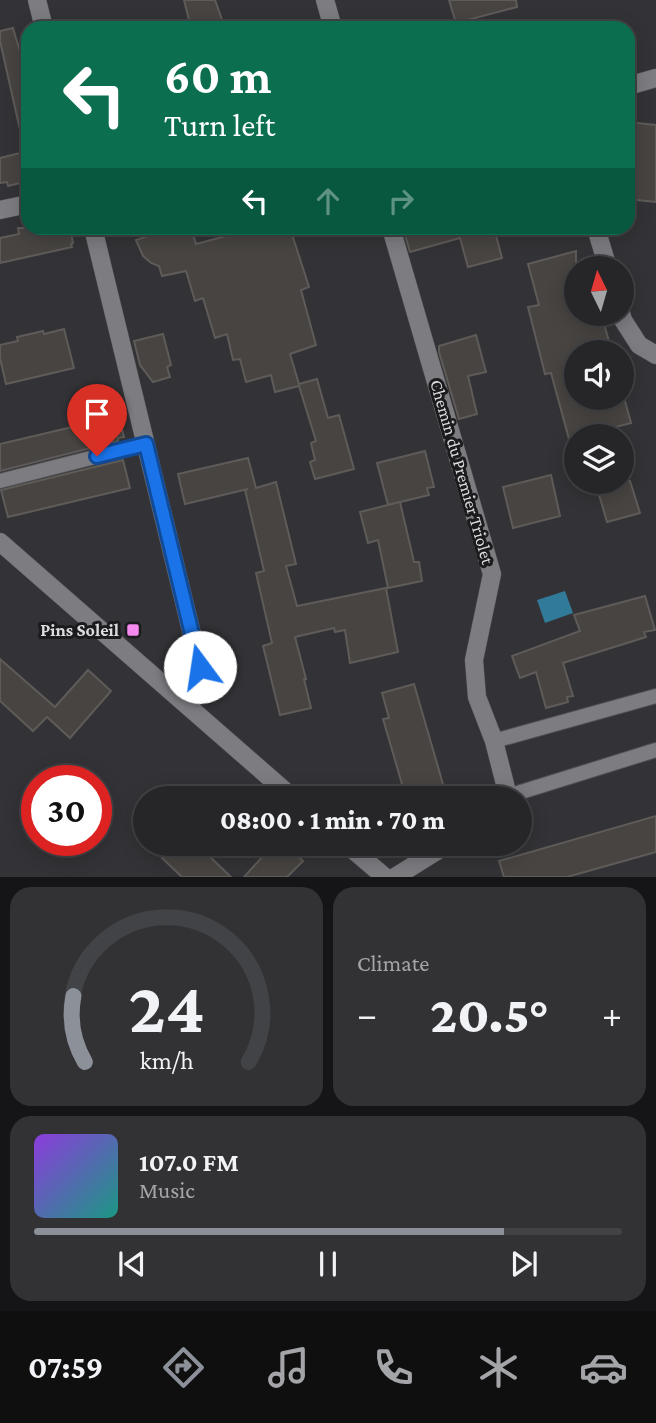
<!DOCTYPE html>
<meta charset="utf-8">
<style>
body{margin:0;font-family:"Crimson Pro",serif;background:#323235;color:#f1f3f6;height:100vh;display:flex;flex-direction:column;font-size:26px;white-space:nowrap}
*{box-sizing:border-box;margin:0}
p{font-size:23px;color:#a4a5a8}
.icon{flex:none;width:38px;height:38px;fill:none;stroke:currentColor;stroke-width:2;stroke-linecap:round;stroke-linejoin:round}
.map{position:relative;height:877px;overflow:hidden}
.details{display:flex;flex-direction:column;gap:10px;padding:10px;background:#151517;flex:1}
.details>*{flex:none}
.banner{position:absolute;left:21px;top:21px;width:614px;height:214px;border-radius:21px;box-shadow:0 4px 18px #0003,0 0 0 2px #424346;background:#0b6e4f;color:#fff;overflow:hidden}
.needle{width:46px;rotate:355deg}
.fabs{position:absolute;left:564px;top:256px;display:grid;gap:14px}
.fabs a{display:grid;place-items:center;width:70px;height:70px;border-radius:50%;background:#262629;box-shadow:0 4px 18px #0003,0 0 0 2px #424346;font-size:35px}
.speed{position:absolute;left:21px;top:765px;display:flex;gap:14px;font-size:35px;font-weight:700;text-align:center}
.speed>*{display:grid;place-content:center;width:91px;height:91px;border-radius:50%;background:#262629;box-shadow:0 4px 18px #0003,0 0 0 2px #424346;line-height:1}
.speed .limit{border:10px solid #d22;background:#fff;color:#111}
.pin{position:absolute;display:grid;place-items:center;width:60px;height:60px;color:#fff;margin:-72px -30px;border-radius:50% 50% 50% 0;rotate:-45deg;box-shadow:0 0 7px #0007}
.pin .icon{rotate:45deg}
.me{position:absolute;width:77px;margin:-38px;rotate:346deg;stroke-linejoin:round;filter:drop-shadow(0 0 5px #0008)}
.turn{display:flex;align-items:center;gap:24px;height:147px;padding:0 28px;font-size:32px}
.turn .icon{width:91px;height:91px;stroke-width:2.5}
.turn b{display:block;font-size:49px;line-height:60px}
.lanes{display:flex;align-items:center;height:66px;padding:0 28px;background:#0003;justify-content:center;gap:35px;direction:ltr}
.lanes .off{opacity:.35}
.big{font-size:52px;font-weight:800;line-height:1.1}
.details .widget{flex:1;display:flex;flex-direction:column;justify-content:center;gap:10px;min-width:0;padding:0 24px;border-radius:21px;background:#323235}
.details .dial{align-items:center;gap:0}
.dial svg{height:182px;overflow:visible;fill:none;stroke:#424346;stroke-width:7;stroke-linecap:round;text-anchor:middle}
.dial text{fill:#f1f3f6;stroke:none}
.song{display:flex;align-items:center;gap:21px}
.cover{width:84px;height:84px;border-radius:10px;background:linear-gradient(135deg,hsl(270 70% 55%),hsl(170 70% 35%))}
.played{height:7px;border-radius:4px;background:linear-gradient(90deg,#8c9099 80%,#424346 80%)}
.keys{display:flex;justify-content:space-around;direction:ltr}
.heat{display:flex;justify-content:space-between;align-items:center;font-size:38px;direction:ltr}
.details .tiles{flex:1;display:grid;gap:10px;grid-template-columns:1fr 1fr}
.widget:last-child{grid-column:span 2}
.trip{position:absolute;left:133px;top:786px;width:399px;height:70px;border-radius:35px;background:#262629;box-shadow:0 4px 18px #0003,0 0 0 2px #424346;font-weight:800;line-height:70px;text-align:center}
.dock{display:flex;height:112px;justify-content:space-around;align-items:center;background:#0f0f10;color:#a4a5a8}
.dock .icon{width:49px;height:49px}
.dock .active{color:#8c9099}
.dock b{font-size:32px;color:#f1f3f6}
.map>svg:first-child{display:block}
.water{fill:#317a99}
.building{fill:#474441;stroke:#5e5b58;stroke-width:2}
.lines{fill:none;stroke-linecap:round;stroke-linejoin:round}
.service-casing{stroke:#515054;stroke-width:16}
.minor-casing{stroke:#515054;stroke-width:19}
.tertiary-casing{stroke:#515054;stroke-width:19}
.service{stroke:#7c7c81;stroke-width:14}
.minor{stroke:#7c7c81;stroke-width:18}
.tertiary{stroke:#7c7c81;stroke-width:18}
.route-casing{stroke:#114b97;stroke-width:18}
.route{stroke:#1a73e8;stroke-width:12}
.poi-dot{fill:#f689ee;stroke:#1b1b1d;stroke-width:2.5}
.labels{text-anchor:middle;dominant-baseline:central;stroke-width:6;stroke-linejoin:round;paint-order:stroke}
.street-label{font-size:18px;fill:#dcdcdf;stroke:#1b1b1d}
.poi-label{font-size:18px;font-weight:bold;fill:#dcdcdf;stroke:#1b1b1d;text-anchor:end}
</style>
<div class="map">
<svg width="656" height="877" viewBox="0 0 656 877">
<rect width="100%" height="100%" fill="#333337"/>
<!-- water -->
<polygon class="water" points="565,591 573,613 545,623 537,600"/>
<!-- building -->
<g class="building">
<polygon points="184,0 215,0 225,28 191,28"/>
<polygon points="449,0 516,0 517,7 456,23"/>
<polygon points="13,28 24,65 28,64 28,129 20,130 0,41 0,31"/>
<polygon points="628,122 656,125 656,202 628,199"/>
<polygon points="28,151 28,181 8,186 7,182 0,183 0,158"/>
<polygon points="18,228 70,228 73,243 71,244 72,247 0,263 0,238 19,234"/>
<polygon points="172,228 191,228 196,244 245,231 244,228 290,228 309,287 301,290 316,345 290,354 299,384 317,379 328,418 339,415 354,469 315,479 310,462 315,460 311,443 316,441 299,386 275,392 271,375 246,382 240,359 233,360 227,334 215,338 203,298 195,301 186,271 162,276 159,266 151,263 143,256 136,240"/>
<polygon points="403,228 494,228 502,258 468,267 460,238 410,252"/>
<polygon points="576,251 576,315 581,313 601,313 612,352 576,352 576,397 621,397 622,390 631,423 581,436 576,436 576,437 569,439 551,373 545,374 528,307 539,305 528,264"/>
<polygon points="64,329 74,368 6,384 0,358 0,345 18,341 17,337 43,331 44,334"/>
<polygon points="163,334 171,365 167,367 170,377 153,382 140,365 134,341"/>
<polygon points="476,335 486,372 468,376 477,414 459,419 439,352 439,346"/>
<polygon points="119,416 124,437 118,438 118,441 0,471 0,444"/>
<polygon points="425,451 434,487 427,488 429,495 388,505 377,463"/>
<polygon points="248,458 256,488 276,482 296,564 286,566 297,606 386,588 398,652 350,663 345,630 335,632 334,628 295,637 306,679 304,679 311,708 280,715 263,646 272,643 256,573 264,571 245,490 248,489 185,504 178,474"/>
<polygon points="123,460 130,488 8,517 1,490"/>
<polygon points="551,475 560,516 513,528 503,487"/>
<polygon points="595,481 630,481 640,513 607,522"/>
<polygon points="400,502 414,562 419,562 422,581 388,588 378,540 368,543 360,512"/>
<polygon points="645,596 655,630 644,632 646,637 563,663 573,696 567,697 568,702 546,708 536,672 520,678 512,656 580,631 574,615"/>
<polygon points="0,659 55,707 88,670 111,691 70,738 47,717 33,731 0,701"/>
<polygon points="414,684 447,798 406,798 388,736 383,719 389,718 382,693"/>
<polygon points="656,816 656,852 567,877 504,877 499,861"/>
<polygon points="176,844 193,844 205,854 206,853 231,877 182,877 162,858"/>
<polygon points="274,844 284,844 303,861 287,877 244,877"/>
</g>
<g class="lines">
<!-- service casing -->
<g class="service-casing">
<g id="service">
<polyline points="0,481 146,444"/>
<polyline points="494,741 656,696"/>
<polyline points="508,796 656,750"/>
</g>
</g>
<!-- minor casing -->
<g class="minor-casing">
<g id="minor">
<polyline points="37,0 44,28"/>
<polyline points="325,0 333,28"/>
<polyline points="628,86 656,78"/>
<polyline points="0,210 28,204"/>
<polyline points="93,228 200,667 198,684 190,707"/>
<polyline points="391,228 492,574 474,660 477,697 494,741 508,796 506,798"/>
<polyline points="596,228 608,268"/>
<polyline points="621,313 623,320 639,345 656,355"/>
<polyline points="395,877 448,844"/>
</g>
</g>
<!-- tertiary casing -->
<g class="tertiary-casing">
<g id="tertiary">
<polyline points="0,542 293,798"/>
<polyline points="346,844 385,877"/>
</g>
</g>
<!-- service -->
<use href="#service" class="service"/>
<!-- minor -->
<use href="#minor" class="minor"/>
<!-- tertiary -->
<use href="#tertiary" class="tertiary"/>
</g>
<g class="lines">
<!-- route casing -->
<g class="route-casing">
<polyline id="route" points="97,456 146,444 200,667"/>
</g>
<!-- route -->
<use href="#route" class="route"/>
</g>
<!-- markers -->
<rect class="poi-dot" x="126" y="623" width="14" height="14" rx="3.5"/>
<g class="labels">
<!-- street labels -->
<g class="street-label">
<text transform="translate(462 472) rotate(74)">Chemin du Premier Triolet</text>
</g>
<!-- poi labels -->
<g class="poi-label">
<text x="119" y="630">Pins Soleil</text>
</g>
</g>
</svg>
<div class="fabs">
<a><svg class="needle" viewBox="-14 -14 28 28"><path d="M0-13l5 13h-10z" fill="#e53935"/><path d="M0 13l5-13h-10z" fill="#a4a5a8"/></svg></a>
<a><svg class="icon" aria-label="sound" viewBox="0 0 24 24"><path d="M4 9h4l5-4v14l-5-4H4zM17 9q2 3 0 6"/></svg></a>
<a><svg class="icon" aria-label="layers" viewBox="0 0 24 24"><path d="M12 4l9 5-9 5-9-5zM3 14l9 5 9-5"/></svg></a>
</div>
<div class="speed"><div class="limit">30</div></div>
<div class="pin" style="left:97px;top:456px;background:#d93025"><svg class="icon" aria-label="arrive" viewBox="0 0 24 24"><path d="M6 21V4h12l-3 4 3 4H6"/></svg></div>
<svg class="me" style="left:200px;top:667px" viewBox="-20 -20 40 40"><circle r="19" fill="#fff"/><path d="M0-13L10 11 0 6-10 11z" fill="#1a73e8"/></svg>
<div class="trip">08:00 · 1 min · 70 m</div>
<div class="banner">
<div class="turn"><svg class="icon" aria-label="left" viewBox="0 0 24 24"><path d="M17 20v-9H6M10 6l-5 5 5 5"/></svg><div><b>60 m</b>Turn left</div></div>
<div class="lanes"><svg class="icon" aria-label="left" viewBox="0 0 24 24"><path d="M17 20v-9H6M10 6l-5 5 5 5"/></svg><svg class="icon off" aria-label="ahead" viewBox="0 0 24 24"><path d="M12 20V5M6 11l6-6 6 6"/></svg><svg class="icon off" aria-label="right" viewBox="0 0 24 24"><path d="M7 20v-9h11M14 6l5 5-5 5"/></svg></div>
</div>
</div>
<section class="details">
<div class="tiles">
<div class="widget dial"><svg viewBox="0 0 100 80">
<path d="M14 69A42 42 0 1 1 86 69"/>
<path d="M14 69A42 42 0 0 1 9 40" stroke="#8c9099"/>
<text x="50" y="56" font-size="32" font-weight="700">24</text>
<text x="50" y="72" font-size="11">km/h</text>
</svg></div>
<div class="widget"><p>Climate</p>
<div class="heat"><a>−</a><b class="big">20.5°</b><a>+</a></div>
</div>
<div class="widget">
<div class="song"><i class="cover"></i><div><b>107.0 FM</b><p>Music</p></div></div>
<div class="played"></div>
<div class="keys"><svg class="icon" aria-label="previous" viewBox="0 0 24 24"><path d="M18 5L8 12l10 7zM5 5v14"/></svg><svg class="icon" aria-label="pause" viewBox="0 0 24 24"><path d="M8 5v14M16 5v14"/></svg><svg class="icon" aria-label="next" viewBox="0 0 24 24"><path d="M6 5l10 7-10 7zM19 5v14"/></svg></div>
</div>
</div>
</section>
<nav class="dock">
<b>07:59</b>
<svg class="icon active" aria-label="directions" viewBox="0 0 24 24"><path d="M12 3l9 9-9 9-9-9zM9 14v-3h6M13 9l2 2-2 2"/></svg>
<svg class="icon" aria-label="music" viewBox="0 0 24 24"><path d="M9 18V5l10-2v13"/><circle cx="6" cy="18" r="3"/><circle cx="16" cy="16" r="3"/></svg>
<svg class="icon" aria-label="phone" viewBox="0 0 24 24"><path d="M5 4h4l2 5-3 2q2 4 5 5l2-3 5 2v4C11 20 4 13 5 4z"/></svg>
<svg class="icon" aria-label="climate" viewBox="0 0 24 24"><path d="M12 3v18M4 7l16 10M4 17L20 7"/></svg>
<svg class="icon" aria-label="car" viewBox="0 0 24 24"><path d="M5 17H2v-5l4-1 3-4h7l3 4 3 1v5h-3M9 17h6M6 11h13"/><circle cx="7" cy="17" r="2"/><circle cx="17" cy="17" r="2"/></svg>
</nav>
